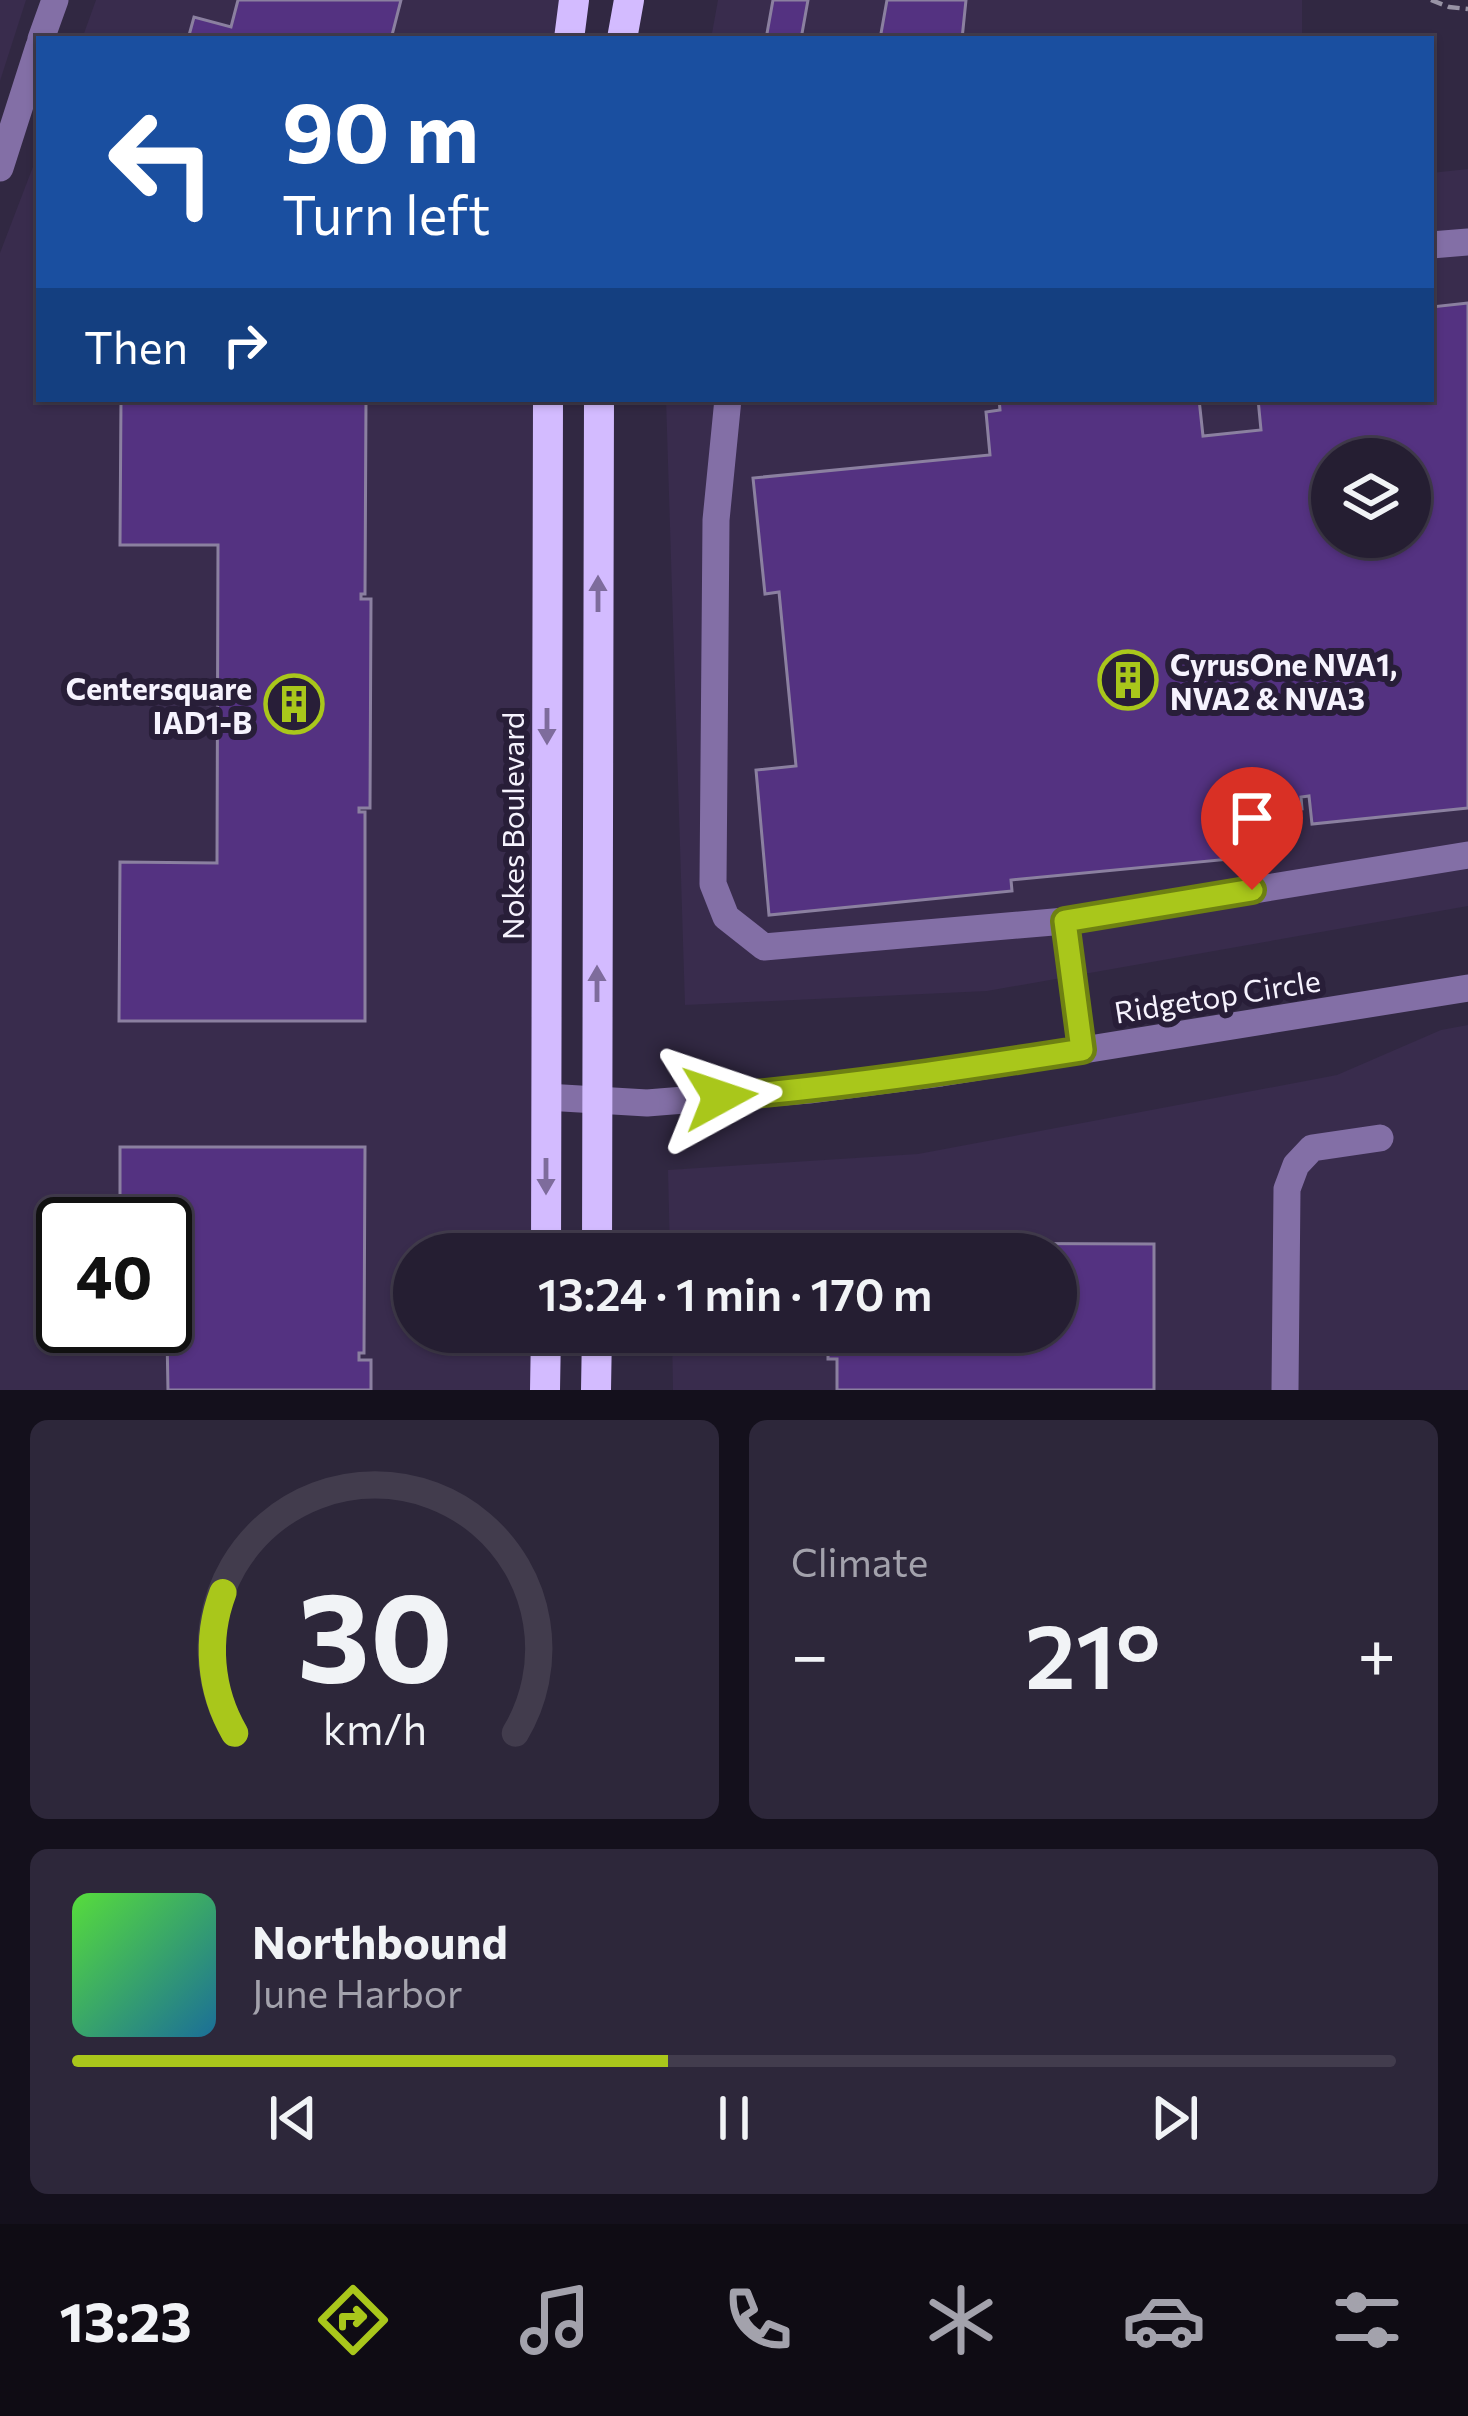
<!DOCTYPE html>
<meta charset="utf-8">
<style>
body{margin:0;font-family:Commissioner,sans-serif;background:#2d273a;color:#f1f3f6;height:100vh;display:flex;flex-direction:column;font-size:45px;white-space:nowrap}
*{box-sizing:border-box;margin:0}
p{font-size:39px;color:#a3a2ac}
.icon{flex:none;width:66px;height:66px;fill:none;stroke:currentColor;stroke-width:2;stroke-linecap:round;stroke-linejoin:round}
.map{position:relative;height:1390px;overflow:hidden}
.sheet{display:flex;flex-direction:column;gap:30px;padding:30px;background:#14101c;flex:1}
.sheet>*{flex:none}
.guide{position:absolute;left:36px;top:36px;width:1398px;height:366px;border-radius:0px;box-shadow:0 3px 9px #0004,0 0 0 3px #423c4d;background:#1a4fa0;color:#fff;overflow:hidden}
.controls{position:absolute;left:1311px;top:438px;display:grid;gap:24px}
.controls a{display:grid;place-items:center;width:120px;height:120px;border-radius:50%;background:#251e32;box-shadow:0 3px 9px #0004,0 0 0 3px #423c4d;font-size:60px}
.speed{position:absolute;left:36px;top:1197px;display:flex;gap:24px;font-size:60px;font-weight:700;text-align:center}
.speed>*{display:grid;place-content:center;width:156px;height:156px;border-radius:50%;background:#251e32;box-shadow:0 3px 9px #0004,0 0 0 3px #423c4d;line-height:1}
.speed .limit{border:6px solid #111;border-radius:18px;background:#fff;color:#111}
.pin{position:absolute;display:grid;place-items:center;width:102px;height:102px;color:#fff;margin:-123px -51px;border-radius:50% 50% 50% 0;rotate:-45deg;box-shadow:0 0 12px #0007}
.pin .icon{rotate:45deg}
.me{position:absolute;width:132px;margin:-66px;rotate:85deg;stroke-linejoin:round;filter:drop-shadow(0 0 9px #0008)}
.turn{display:flex;align-items:center;gap:42px;height:252px;padding:0 48px;font-size:54px}
.turn .icon{width:156px;height:156px;stroke-width:2.5}
.turn b{display:block;font-size:84px;line-height:102px}
.then{display:flex;align-items:center;height:114px;padding:0 48px;background:#0003;gap:24px;font-size:45px}
.big{font-size:90px;font-weight:600;line-height:1.1}
.sheet .card{flex:1;display:flex;flex-direction:column;justify-content:center;gap:18px;min-width:0;padding:0 42px;border-radius:18px;background:#2d273a}
.sheet .dial{align-items:center;gap:0}
.dial svg{height:312px;overflow:visible;fill:none;stroke:#423c4d;stroke-width:7;stroke-linecap:round;text-anchor:middle}
.dial text{fill:#f1f3f6;stroke:none}
.song{display:flex;align-items:center;gap:36px}
.cover{width:144px;height:144px;border-radius:18px;background:linear-gradient(135deg,hsl(110 70% 55%),hsl(200 70% 35%))}
.played{height:12px;border-radius:6px;background:linear-gradient(90deg,#a9c71b 45%,#423c4d 45%)}
.keys{display:flex;justify-content:space-around;direction:ltr}
.heat{display:flex;justify-content:space-between;align-items:center;font-size:66px;direction:ltr}
.sheet .tiles{flex:1;display:grid;gap:30px;grid-template-columns:1fr 1fr}
.card:last-child{grid-column:span 2}
.trip{position:absolute;left:393px;top:1233px;width:684px;height:120px;border-radius:60px;background:#251e32;box-shadow:0 3px 9px #0004,0 0 0 3px #423c4d;font-weight:600;line-height:120px;text-align:center}
.dock{display:flex;height:192px;justify-content:space-around;align-items:center;background:#0f0c14;color:#a3a2ac}
.dock .icon{width:84px;height:84px}
.dock .selected{color:#a9c71b}
.dock b{font-size:54px;color:#f1f3f6}
.map>svg:first-child{display:block}
.built{fill:#392c4d;fill-rule:evenodd}
.building{fill:#543281;stroke:#8b80a0;stroke-width:3;fill-rule:evenodd}
.lines{fill:none;stroke-linecap:round;stroke-linejoin:round}
.path{stroke:#9893a5;stroke-width:4.5;stroke-dasharray:12 6;stroke-linecap:butt}
.minor{stroke:#836fa6;stroke-width:27}
.major{stroke:#d3bbff;stroke-width:30}
.oneway{fill:#7e6c9c}
.route-casing{stroke:#6e8112;stroke-width:30}
.route{stroke:#a9c71b;stroke-width:21}
.labels{text-anchor:middle;dominant-baseline:central;stroke-width:12;stroke-linejoin:round;paint-order:stroke}
.poi-label{font-size:30px;font-weight:bold;fill:#f6f3fe;stroke:#281e38;text-anchor:start}
.street-label{font-size:30px;fill:#f6f3fe;stroke:#281e38}
</style>
<div class="map">
<svg width="1468" height="1390" viewBox="0 0 1468 1390">
<rect width="100%" height="100%" fill="#312842"/>
<!-- built -->
<g class="built">
<polygon points="0,0 26,0 0,81"/>
<polygon points="96,0 574,0 569,39 82,39"/>
<polygon points="718,0 1302,0 1302,39 711,39"/>
<path d="M39 151V399H548L546 1254H414V1332H546L545 1390H0V253ZM63 1224H165V1326H63Z"/>
<path d="M1468 169V906L987 991 685 1005 666 399H1431V173ZM1332 459H1410V537H1332Z"/>
<polygon points="1468,1025 1468,1390 673,1390 672,1332 1056,1332 1056,1254 670,1254 668,1170 918,1154 1337,1075 1441,1030"/>
</g>
<!-- building -->
<g class="building">
<polygon points="238,0 401,0 391,39 188,39 194,17 231,27"/>
<polygon points="773,0 808,0 801,39 766,39"/>
<polygon points="887,0 966,0 962,39 880,39"/>
<path d="M1468 303V808L1312 824 1309 796 1301 797 1302 809 1269 812 1270 827 1247 829 1245 814 1237 815 1241 858 1011 880 1012 891 769 915 756 770 796 766 779 592 765 594 753 478 990 455 986 412 1000 410 999 399H1199L1203 436 1261 430 1258 399H1431V307ZM1332 459H1410V537H1332Z"/>
<polygon points="121,399 366,399 365,594 361,594 361,599 371,599 370,808 359,808 359,812 365,812 365,1021 119,1021 120,862 217,863 218,545 120,545"/>
<polygon points="120,1147 365,1147 364,1353 359,1353 359,1360 371,1360 371,1390 168,1390 165,1224 120,1224"/>
<polygon points="829,1243 1154,1244 1154,1390 837,1390 837,1359 828,1359 828,1332 1056,1332 1056,1254 828,1254"/>
</g>
<g class="lines">
<!-- path -->
<polyline class="path" points="1431,0 1449,7 1468,9"/>
<!-- minor -->
<g class="minor">
<polyline points="41,39 55,0"/>
<polyline points="0,168 39,46"/>
<polyline points="1431,245 1468,242"/>
<polyline points="728,399 716,520 713,884 726,917 764,947 1065,921 1468,855"/>
<polyline points="1065,921 1081,1050"/>
<polyline points="546,1097 647,1103 809,1090 941,1073 1468,988"/>
<polyline points="1285,1390 1287,1189 1296,1165 1312,1148 1380,1138"/>
</g>
<!-- major -->
<g class="major">
<polyline points="569,39 574,0"/>
<polyline points="622,39 629,0"/>
<polyline points="546,1254 548,399"/>
<polyline points="597,1254 599,399"/>
<polyline points="545,1390 546,1332"/>
<polyline points="596,1390 597,1332"/>
</g>
</g>
<!-- one-way arrows -->
<defs><path id="oneway-solid" d="M-6-.8H1V-3.2L6.5 0L1 3.2V.8H-6Z" transform="scale(3)"/></defs>
<g class="oneway">
<use href="#oneway-solid" transform="translate(598 594) rotate(-90)"/>
<use href="#oneway-solid" transform="translate(547 726) rotate(90)"/>
<use href="#oneway-solid" transform="translate(597 984) rotate(-90)"/>
<use href="#oneway-solid" transform="translate(546 1176) rotate(90)"/>
</g>
<g class="lines">
<!-- route casing -->
<g class="route-casing">
<path id="route" d="M720 1097C841 1087 961 1069 1082 1050L1065 921 1252 890"/>
</g>
<!-- route -->
<use href="#route" class="route"/>
</g>
<!-- icons -->
<defs>
<g id="building-ring" transform="scale(3)"><circle r="9.5" fill="#281e38" stroke="#a9c71b" stroke-width="1.5"/><path d="M-4-6H4V6H1V3H-1V6H-4ZM-2.5-4.3h1.7v1.8h-1.7ZM.8-4.3h1.7v1.8H.8ZM-2.5-1h1.7V.8h-1.7ZM.8-1h1.7V.8H.8Z" fill="#a9c71b"/></g>
</defs>
<g fill-rule="evenodd">
<use href="#building-ring" x="1128" y="680"/>
<use href="#building-ring" x="294" y="704"/>
</g>
<g class="labels">
<!-- poi labels -->
<g class="poi-label">
<text x="1170" y="663">CyrusOne NVA1,<tspan x="1170" dy="34">NVA2 &amp; NVA3</tspan></text>
<text x="252" y="687" text-anchor="end">Centersquare<tspan x="252" dy="34">IAD1-B</tspan></text>
</g>
<!-- street labels -->
<g class="street-label">
<text transform="translate(511 826) rotate(-90)">Nokes Boulevard</text>
<text transform="translate(1217 995) rotate(-9)">Ridgetop Circle</text>
</g>
</g>
</svg>
<div class="controls">
<a><svg class="icon" aria-label="layers" viewBox="0 0 24 24"><path d="M12 4l9 5-9 5-9-5zM3 14l9 5 9-5"/></svg></a>
</div>
<div class="speed"><div class="limit">40</div></div>
<div class="pin" style="left:1252px;top:890px;background:#d93025"><svg class="icon" aria-label="arrive" viewBox="0 0 24 24"><path d="M6 21V4h12l-3 4 3 4H6"/></svg></div>
<svg class="me" style="left:720px;top:1097px" viewBox="-20 -20 40 40"><path d="M0-17L14 15 0 8-14 15z" fill="#a9c71b" stroke="#fff" stroke-width="4"/></svg>
<div class="trip">13:24 · 1 min · 170 m</div>
<div class="guide">
<div class="turn"><svg class="icon" aria-label="left" viewBox="0 0 24 24"><path d="M17 20v-9H6M10 6l-5 5 5 5"/></svg><div><b>90 m</b>Turn left</div></div>
<div class="then">Then<svg class="icon" aria-label="right" viewBox="0 0 24 24"><path d="M7 20v-9h11M14 6l5 5-5 5"/></svg></div>
</div>
</div>
<section class="sheet">
<div class="tiles">
<div class="card dial"><svg viewBox="0 0 100 80">
<path d="M14 69A42 42 0 1 1 86 69"/>
<path d="M14 69A42 42 0 0 1 11 33" stroke="#a9c71b"/>
<text x="50" y="56" font-size="32" font-weight="700">30</text>
<text x="50" y="72" font-size="11">km/h</text>
</svg></div>
<div class="card"><p>Climate</p>
<div class="heat"><a>−</a><b class="big">21°</b><a>+</a></div>
</div>
<div class="card">
<div class="song"><i class="cover"></i><div><b>Northbound</b><p>June Harbor</p></div></div>
<div class="played"></div>
<div class="keys"><svg class="icon" aria-label="previous" viewBox="0 0 24 24"><path d="M18 5L8 12l10 7zM5 5v14"/></svg><svg class="icon" aria-label="pause" viewBox="0 0 24 24"><path d="M8 5v14M16 5v14"/></svg><svg class="icon" aria-label="next" viewBox="0 0 24 24"><path d="M6 5l10 7-10 7zM19 5v14"/></svg></div>
</div>
</div>
</section>
<nav class="dock">
<b>13:23</b>
<svg class="icon selected" aria-label="directions" viewBox="0 0 24 24"><path d="M12 3l9 9-9 9-9-9zM9 14v-3h6M13 9l2 2-2 2"/></svg>
<svg class="icon" aria-label="music" viewBox="0 0 24 24"><path d="M9 18V5l10-2v13"/><circle cx="6" cy="18" r="3"/><circle cx="16" cy="16" r="3"/></svg>
<svg class="icon" aria-label="phone" viewBox="0 0 24 24"><path d="M5 4h4l2 5-3 2q2 4 5 5l2-3 5 2v4C11 20 4 13 5 4z"/></svg>
<svg class="icon" aria-label="climate" viewBox="0 0 24 24"><path d="M12 3v18M4 7l16 10M4 17L20 7"/></svg>
<svg class="icon" aria-label="car" viewBox="0 0 24 24"><path d="M5 17H2v-5l4-1 3-4h7l3 4 3 1v5h-3M9 17h6M6 11h13"/><circle cx="7" cy="17" r="2"/><circle cx="17" cy="17" r="2"/></svg>
<svg class="icon" aria-label="filters" viewBox="0 0 24 24"><path d="M4 7h16M4 17h16"/><circle cx="9" cy="7" r="2"/><circle cx="15" cy="17" r="2"/></svg>
</nav>
